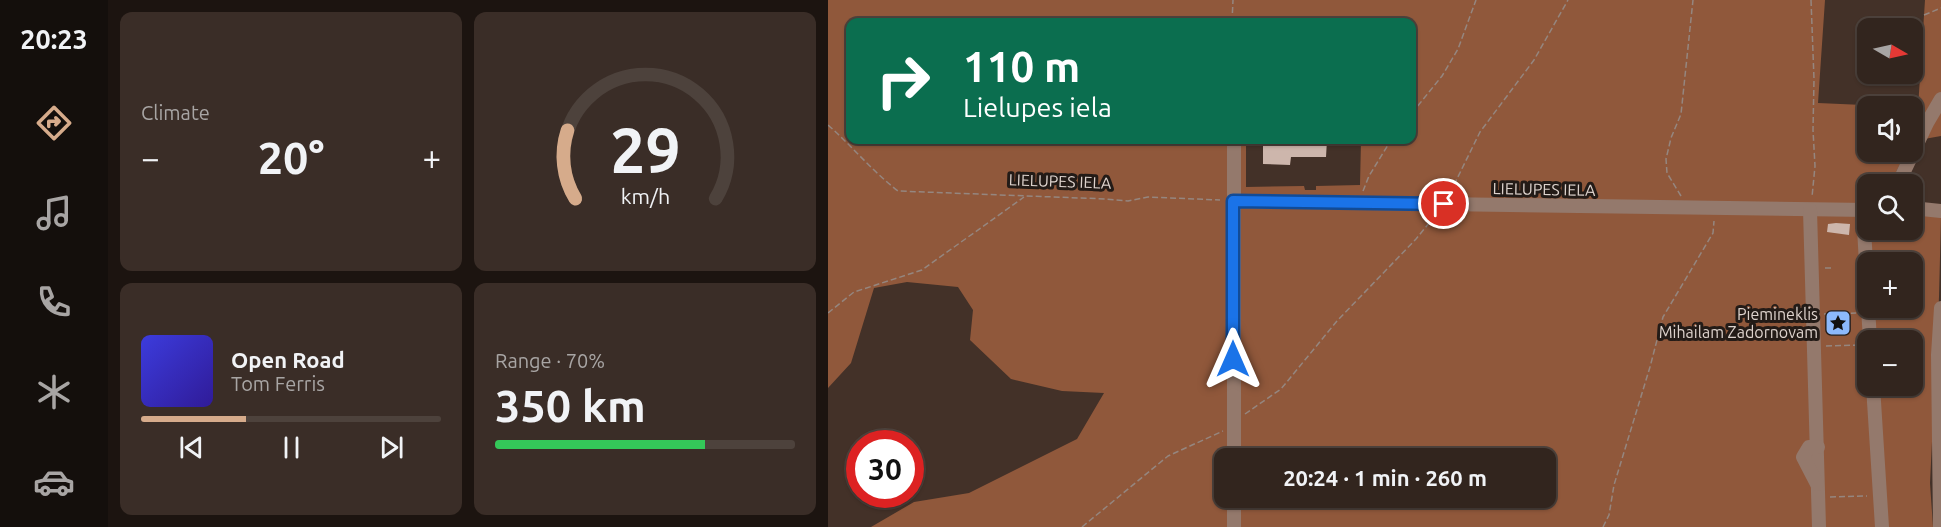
<!DOCTYPE html>
<meta charset="utf-8">
<style>
body{margin:0;font-family:Ubuntu,sans-serif;background:#3a2d27;color:#f1f3f6;height:100vh;display:flex;flex-direction:column;font-size:22px;white-space:nowrap}
*{box-sizing:border-box;margin:0}
p{font-size:20px;color:#a8a5a4}
.icon{flex:none;width:33px;height:33px;fill:none;stroke:currentColor;stroke-width:2;stroke-linecap:round;stroke-linejoin:round}
.map{position:relative;flex:1;overflow:hidden}
.side{display:flex;flex-direction:column;gap:12px;padding:12px;background:#1c1410;width:720px}
.side>*{flex:none}
.banner{position:absolute;left:18px;top:18px;width:570px;height:126px;border-radius:12px;box-shadow:0 2px 4px #0004,0 0 0 2px #4d423c;background:#0b6e4f;color:#fff;overflow:hidden}
.needle{width:39px;rotate:99deg}
.tools{position:absolute;left:1029px;top:18px;display:grid;gap:12px}
.tools a{display:grid;place-items:center;width:66px;height:66px;border-radius:12px;background:#32251e;box-shadow:0 2px 4px #0004,0 0 0 2px #4d423c;font-size:30px}
.speed{position:absolute;left:18px;top:430px;display:flex;gap:12px;font-size:30px;font-weight:700;text-align:center}
.speed>*{display:grid;place-content:center;width:78px;height:78px;border-radius:50%;background:#32251e;box-shadow:0 2px 4px #0004,0 0 0 2px #4d423c;line-height:1}
.speed .limit{border:9px solid #d22;background:#fff;color:#111}
.pin{position:absolute;display:grid;place-items:center;width:51px;height:51px;color:#fff;margin:-26px;border:3px solid #fff;border-radius:50%;box-shadow:0 2px 6px #0007}
.me{position:absolute;width:66px;margin:-33px;rotate:0deg;stroke-linejoin:round;filter:drop-shadow(0 0 4px #0008)}
.turn{display:flex;align-items:center;gap:21px;height:126px;padding:0 18px;font-size:27px}
.turn .icon{width:78px;height:78px;stroke-width:2.5}
.turn b{display:block;font-size:42px;line-height:51px}
.big{font-size:45px;font-weight:700;line-height:1.1}
.side .tile{flex:1;display:flex;flex-direction:column;justify-content:center;gap:9px;min-width:0;padding:0 21px;border-radius:12px;background:#3a2d27}
.side .dial{align-items:center;gap:0}
.dial svg{height:156px;overflow:visible;fill:none;stroke:#4d423c;stroke-width:7;stroke-linecap:round;text-anchor:middle}
.dial text{fill:#f1f3f6;stroke:none}
.song{display:flex;align-items:center;gap:18px}
.cover{width:72px;height:72px;border-radius:9px;background:linear-gradient(135deg,hsl(240 70% 55%),hsl(250 70% 35%))}
.played{height:6px;border-radius:3px;background:linear-gradient(90deg,#d6ab8b 35%,#4d423c 35%)}
.keys{display:flex;justify-content:space-around;direction:ltr}
.heat{display:flex;justify-content:space-between;align-items:center;font-size:33px;direction:ltr}
.charge{height:9px;border-radius:4px;background:linear-gradient(90deg,#34c759 70%,#4d423c 0)}
.side .tiles{flex:1;display:grid;gap:12px;grid-template-columns:repeat(2,1fr)}
.trip{position:absolute;left:386px;top:448px;width:342px;height:60px;border-radius:12px;background:#32251e;box-shadow:0 2px 4px #0004,0 0 0 2px #4d423c;font-weight:700;line-height:60px;text-align:center}
main{display:flex;flex:1;min-height:0}
.tabs{display:flex;flex-direction:column;width:108px;justify-content:space-around;align-items:center;background:#140f0c;color:#a8a5a4}
.tabs .icon{width:42px;height:42px}
.tabs .current{color:#d6ab8b}
.tabs b{font-size:27px;color:#f1f3f6}
.map>svg:first-child{display:block}
.forest{fill:#90583b;fill-rule:evenodd}
.building{fill:#cdb6ac}
.lines{fill:none;stroke-linecap:round;stroke-linejoin:round}
.path{stroke:#95867f;stroke-width:1.5;stroke-dasharray:6 3;stroke-linecap:butt}
.minor{stroke:#94796c;stroke-width:14}
.route-casing{stroke:#114b97;stroke-width:15}
.route{stroke:#1a73e8;stroke-width:10}
.labels{text-anchor:middle;dominant-baseline:central;stroke-width:6;stroke-linejoin:round;paint-order:stroke}
.street-label{font-size:16px;fill:#ddd2cc;stroke:#231b17}
.poi-label{font-size:16px;fill:#ddd2cc;stroke:#231b17;text-anchor:end}
</style>
<main>
<nav class="tabs">
<b>20:23</b>
<svg class="icon current" aria-label="directions" viewBox="0 0 24 24"><path d="M12 3l9 9-9 9-9-9zM9 14v-3h6M13 9l2 2-2 2"/></svg>
<svg class="icon" aria-label="music" viewBox="0 0 24 24"><path d="M9 18V5l10-2v13"/><circle cx="6" cy="18" r="3"/><circle cx="16" cy="16" r="3"/></svg>
<svg class="icon" aria-label="phone" viewBox="0 0 24 24"><path d="M5 4h4l2 5-3 2q2 4 5 5l2-3 5 2v4C11 20 4 13 5 4z"/></svg>
<svg class="icon" aria-label="climate" viewBox="0 0 24 24"><path d="M12 3v18M4 7l16 10M4 17L20 7"/></svg>
<svg class="icon" aria-label="car" viewBox="0 0 24 24"><path d="M5 17H2v-5l4-1 3-4h7l3 4 3 1v5h-3M9 17h6M6 11h13"/><circle cx="7" cy="17" r="2"/><circle cx="17" cy="17" r="2"/></svg>
</nav>
<section class="side">
<div class="tiles">
<div class="tile"><p>Climate</p>
<div class="heat"><a>−</a><b class="big">20°</b><a>+</a></div>
</div>
<div class="tile dial"><svg viewBox="0 0 100 80">
<path d="M14 69A42 42 0 1 1 86 69"/>
<path d="M14 69A42 42 0 0 1 10 34" stroke="#d6ab8b"/>
<text x="50" y="56" font-size="32" font-weight="700">29</text>
<text x="50" y="72" font-size="11">km/h</text>
</svg></div>
<div class="tile">
<div class="song"><i class="cover"></i><div><b>Open Road</b><p>Tom Ferris</p></div></div>
<div class="played"></div>
<div class="keys"><svg class="icon" aria-label="previous" viewBox="0 0 24 24"><path d="M18 5L8 12l10 7zM5 5v14"/></svg><svg class="icon" aria-label="pause" viewBox="0 0 24 24"><path d="M8 5v14M16 5v14"/></svg><svg class="icon" aria-label="next" viewBox="0 0 24 24"><path d="M6 5l10 7-10 7zM19 5v14"/></svg></div>
</div>
<div class="tile"><p>Range · 70%</p><b class="big">350 km</b><div class="charge"></div></div>
</div>
</section>
<div class="map">
<svg width="1113" height="527" viewBox="0 0 1113 527">
<rect width="100%" height="100%" fill="#433128"/>
<!-- forest -->
<g class="forest">
<path d="M0 0H997L990 103 1058 106H1040V152H1078L1062 184H1040V230H1084L1085 208 1113 217 1111 297 1102 483 1105 527H43L86 502 141 493 249 439 276 393 234 391 183 379 142 340 145 310 130 287 79 282 46 288 23 363 0 388ZM22 22H584V140H533L532 185 488 186V190H477L476 186 418 187V140H22ZM1040 262H1084V308H1040ZM1040 340H1084V386H1040ZM396 459H717V498H396Z"/>
<polygon points="1097,0 1113,0 1113,136 1085,141 1085,108 1090,108"/>
</g>
<!-- building -->
<g class="building">
<polygon points="472,140 499,140 498,157 463,157 462,165 435,164 435,145 471,146"/>
<polygon points="1008,223 1022,224 1021,235 999,232 1000,224"/>
</g>
<g class="lines">
<!-- path -->
<g class="path">
<polyline points="983,0 986,79 985,130 987,166 984,197"/>
<polyline points="1096,15 1113,8"/>
<polyline points="404,22 405,0"/>
<polyline points="584,113 614,76 630,49 648,0"/>
<path d="M0 125C24 146 44 171 70 191L278 199 300 201 320 197 392 200"/>
<polyline points="535,191 541,176 563,140"/>
<polyline points="622,193 652,132 706,60 740,0"/>
<polyline points="853,196 839,173 838,159 843,138 853,114 865,0"/>
<polyline points="997,268 1006,268"/>
<polyline points="0,313 26,292 94,270 196,197"/>
<polyline points="996,314 1028,313"/>
<polyline points="998,346 1033,345"/>
<polyline points="417,414 453,389 509,321 588,239 606,217"/>
<polyline points="1002,497 1039,496"/>
<polyline points="254,527 340,456 395,431"/>
<polyline points="775,527 781,515 786,485 822,367 835,317 885,233 886,221"/>
</g>
<!-- minor -->
<g class="minor">
<polyline points="1070,184 1099,123 1113,99"/>
<polyline points="405,201 1040,210"/>
<polyline points="1084,208 1113,211"/>
<polyline points="982,210 991,527"/>
<polyline points="1035,211 1040,298"/>
<polyline points="1040,308 1042,340"/>
<polyline points="1045,386 1054,527"/>
<polyline points="406,459 406,140"/>
<polyline points="989,484 975,457 981,447 990,447"/>
<polyline points="406,498 406,527"/>
<polyline points="1112,527 1110,355 1113,308"/>
</g>
</g>
<g class="lines">
<!-- route casing -->
<g class="route-casing">
<polyline id="route" points="405,359 405,201 616,204"/>
</g>
<!-- route -->
<use href="#route" class="route"/>
</g>
<!-- icons -->
<defs>
<g id="sight-square" transform="scale(1.35)"><rect x="-9" y="-9" width="18" height="18" rx="4" fill="#8cb9fc" stroke="#231b17"/><path d="M0-6L1.8-2.2L6-1.7L2.9 1.2L3.7 5.4L0 3.3L-3.7 5.4L-2.9 1.2L-6-1.7L-1.8-2.2Z" fill="#111"/></g>
</defs>
<g fill-rule="evenodd">
<use href="#sight-square" x="1010" y="323"/>
</g>
<g class="labels">
<!-- street labels -->
<g class="street-label">
<text transform="translate(232 181) rotate(2)">LIELUPES IELA</text>
<text transform="translate(716 189) rotate(1)">LIELUPES IELA</text>
</g>
<!-- poi labels -->
<g class="poi-label">
<text x="990" y="314">Piemineklis<tspan x="990" dy="18">Mihailam Zadornovam</tspan></text>
</g>
</g>
</svg>
<div class="tools">
<a><svg class="needle" viewBox="-14 -14 28 28"><path d="M0-13l5 13h-10z" fill="#e53935"/><path d="M0 13l5-13h-10z" fill="#a8a5a4"/></svg></a>
<a><svg class="icon" aria-label="sound" viewBox="0 0 24 24"><path d="M4 9h4l5-4v14l-5-4H4zM17 9q2 3 0 6"/></svg></a>
<a><svg class="icon" aria-label="search" viewBox="0 0 24 24"><circle cx="10" cy="10" r="6"/><path d="M15 15l6 6"/></svg></a>
<a>+</a>
<a>−</a>
</div>
<div class="speed"><div class="limit">30</div></div>
<div class="pin" style="left:616px;top:204px;background:#d93025"><svg class="icon" aria-label="arrive" viewBox="0 0 24 24"><path d="M6 21V4h12l-3 4 3 4H6"/></svg></div>
<svg class="me" style="left:405px;top:359px" viewBox="-20 -20 40 40"><path d="M0-17L14 15 0 8-14 15z" fill="#1a73e8" stroke="#fff" stroke-width="4"/></svg>
<div class="trip">20:24 · 1 min · 260 m</div>
<div class="banner">
<div class="turn"><svg class="icon" aria-label="right" viewBox="0 0 24 24"><path d="M7 20v-9h11M14 6l5 5-5 5"/></svg><div><b>110 m</b>Lielupes iela</div></div>
</div>
</div>
</main>
